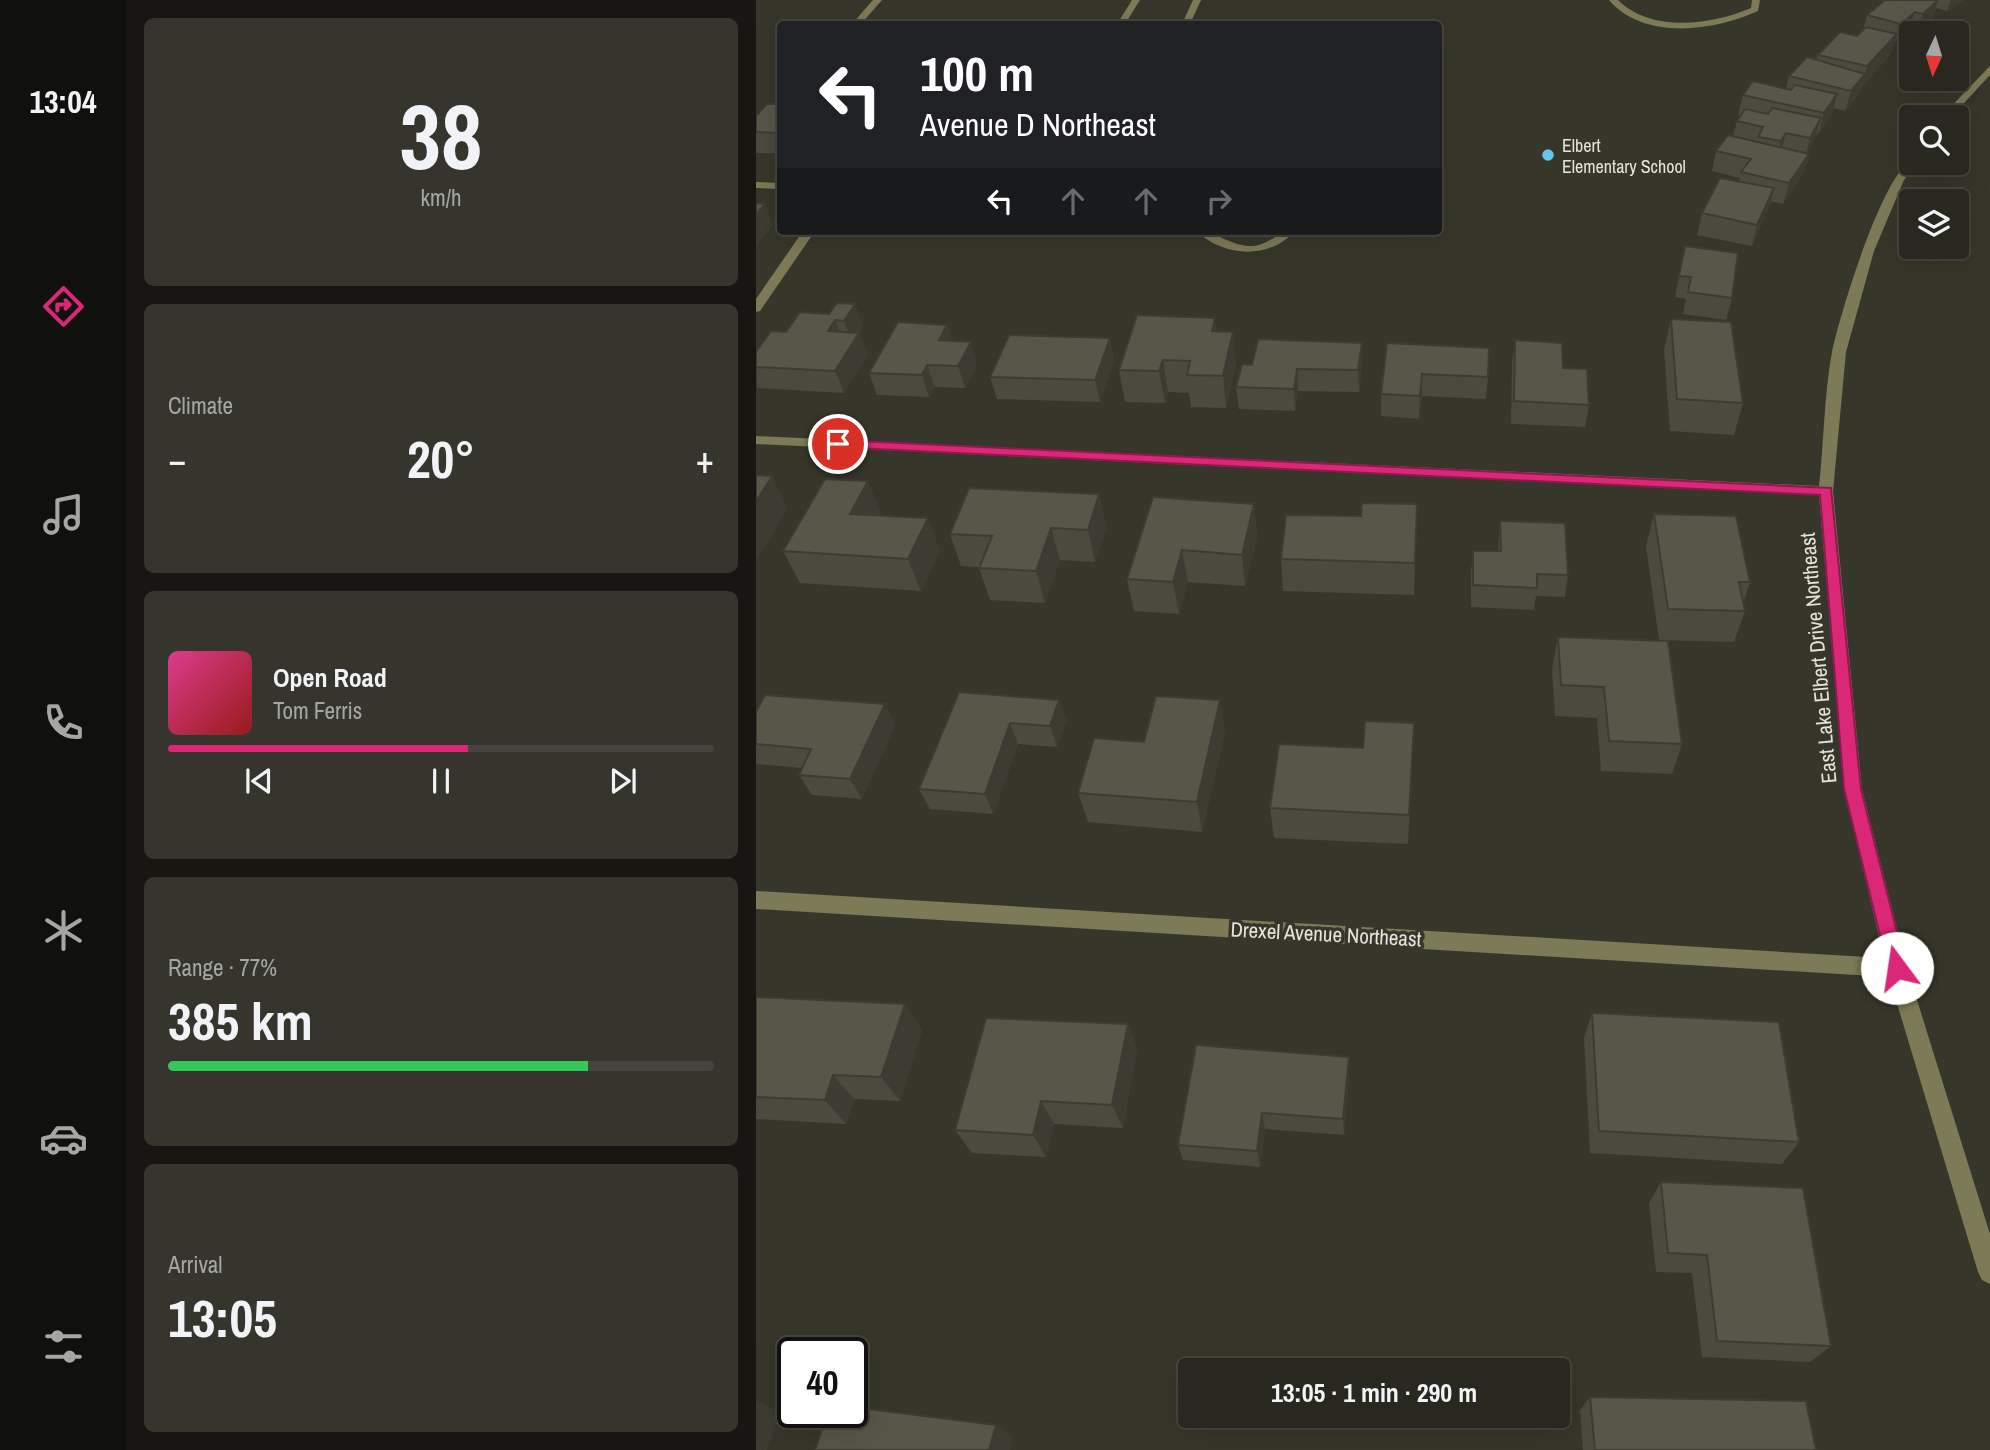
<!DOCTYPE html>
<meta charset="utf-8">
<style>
body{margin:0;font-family:"Archivo Narrow",sans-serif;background:#35342d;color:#f1f3f6;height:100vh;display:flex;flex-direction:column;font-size:26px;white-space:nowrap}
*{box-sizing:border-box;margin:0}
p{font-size:23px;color:#a5a6a5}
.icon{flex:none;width:38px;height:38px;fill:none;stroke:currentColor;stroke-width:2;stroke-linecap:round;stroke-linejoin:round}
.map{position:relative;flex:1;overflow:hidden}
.sheet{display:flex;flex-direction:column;gap:18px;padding:18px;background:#171612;width:630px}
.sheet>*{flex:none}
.top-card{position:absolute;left:21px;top:21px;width:665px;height:214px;border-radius:7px;box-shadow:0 7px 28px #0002,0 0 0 2px #45443e;background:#202124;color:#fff;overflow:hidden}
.needle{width:46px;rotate:184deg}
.tools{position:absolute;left:1143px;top:21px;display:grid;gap:14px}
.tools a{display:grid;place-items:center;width:70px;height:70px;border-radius:7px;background:#292820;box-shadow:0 7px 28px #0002,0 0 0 2px #45443e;font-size:35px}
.speed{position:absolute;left:21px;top:1337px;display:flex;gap:14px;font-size:35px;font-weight:700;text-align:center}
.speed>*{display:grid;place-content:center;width:91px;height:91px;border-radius:50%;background:#292820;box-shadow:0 7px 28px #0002,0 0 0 2px #45443e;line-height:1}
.speed .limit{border:4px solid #111;border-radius:10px;background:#fff;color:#111}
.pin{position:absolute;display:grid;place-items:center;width:60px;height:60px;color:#fff;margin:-30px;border:4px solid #fff;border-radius:50%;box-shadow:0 2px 7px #0007}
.me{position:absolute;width:77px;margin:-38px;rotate:346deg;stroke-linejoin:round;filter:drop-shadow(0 0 5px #0008)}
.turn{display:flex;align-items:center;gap:24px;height:147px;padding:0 28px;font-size:32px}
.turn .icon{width:91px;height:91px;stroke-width:2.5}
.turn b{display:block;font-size:49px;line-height:60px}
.lanes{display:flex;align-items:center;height:66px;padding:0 28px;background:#0003;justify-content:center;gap:35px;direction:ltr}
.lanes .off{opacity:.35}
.big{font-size:52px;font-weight:800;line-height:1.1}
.sheet .widget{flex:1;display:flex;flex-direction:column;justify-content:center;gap:10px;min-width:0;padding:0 24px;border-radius:10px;background:#35342d}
.sheet .dial{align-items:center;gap:0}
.dial b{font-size:91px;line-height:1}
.song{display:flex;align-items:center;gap:21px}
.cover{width:84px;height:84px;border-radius:10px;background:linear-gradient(135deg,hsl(330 70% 55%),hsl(0 70% 35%))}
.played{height:7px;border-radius:4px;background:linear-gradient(90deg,#db2777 55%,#45443e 55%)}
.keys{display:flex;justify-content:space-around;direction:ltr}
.heat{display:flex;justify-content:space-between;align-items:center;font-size:38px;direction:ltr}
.charge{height:10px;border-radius:5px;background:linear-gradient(90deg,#34c759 77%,#45443e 0)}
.trip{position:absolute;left:422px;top:1358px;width:392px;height:70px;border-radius:7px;background:#292820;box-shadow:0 7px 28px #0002,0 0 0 2px #45443e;font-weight:800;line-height:70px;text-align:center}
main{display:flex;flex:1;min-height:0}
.tabs{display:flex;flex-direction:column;width:126px;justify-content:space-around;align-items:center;background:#10100d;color:#a5a6a5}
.tabs .icon{width:49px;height:49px}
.tabs .active{color:#db2777}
.tabs b{font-size:32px;color:#f1f3f6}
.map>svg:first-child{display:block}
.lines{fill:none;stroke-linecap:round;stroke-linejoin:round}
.minor{fill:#7d7a57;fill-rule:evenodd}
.wall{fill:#4b4a3f}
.shaded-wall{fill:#3d3c33}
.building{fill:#575649;stroke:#3d3c33;stroke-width:2}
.route{fill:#db2777;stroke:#8e194d;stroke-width:2}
.poi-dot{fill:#67c4f0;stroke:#37362a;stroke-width:2.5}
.labels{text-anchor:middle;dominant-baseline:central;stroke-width:7;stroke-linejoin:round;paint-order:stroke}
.far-poi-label{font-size:18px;fill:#e4e4dc;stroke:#37362a;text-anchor:start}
.street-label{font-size:21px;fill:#e4e4dc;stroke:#37362a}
</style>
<main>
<nav class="tabs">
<b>13:04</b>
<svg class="icon active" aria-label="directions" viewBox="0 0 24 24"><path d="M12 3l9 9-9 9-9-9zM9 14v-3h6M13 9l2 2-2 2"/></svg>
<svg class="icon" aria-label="music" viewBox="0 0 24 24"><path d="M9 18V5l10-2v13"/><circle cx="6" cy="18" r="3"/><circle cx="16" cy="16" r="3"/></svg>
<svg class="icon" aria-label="phone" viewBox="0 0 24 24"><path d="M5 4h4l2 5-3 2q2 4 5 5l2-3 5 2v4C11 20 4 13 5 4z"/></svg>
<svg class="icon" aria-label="climate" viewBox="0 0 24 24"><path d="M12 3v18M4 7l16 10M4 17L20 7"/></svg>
<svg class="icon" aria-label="car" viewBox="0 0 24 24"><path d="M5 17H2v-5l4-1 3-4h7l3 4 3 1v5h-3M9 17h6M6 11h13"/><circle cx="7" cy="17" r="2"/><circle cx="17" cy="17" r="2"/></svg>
<svg class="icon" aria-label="filters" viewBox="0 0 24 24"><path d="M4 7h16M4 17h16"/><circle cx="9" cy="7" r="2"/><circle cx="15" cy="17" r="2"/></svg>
</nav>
<section class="sheet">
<div class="widget dial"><b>38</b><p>km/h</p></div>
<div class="widget"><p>Climate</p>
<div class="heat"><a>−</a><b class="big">20°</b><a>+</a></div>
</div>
<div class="widget">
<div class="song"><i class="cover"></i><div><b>Open Road</b><p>Tom Ferris</p></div></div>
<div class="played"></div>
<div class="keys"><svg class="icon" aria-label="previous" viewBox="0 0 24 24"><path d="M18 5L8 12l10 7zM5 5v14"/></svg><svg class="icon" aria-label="pause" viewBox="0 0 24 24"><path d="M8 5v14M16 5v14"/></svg><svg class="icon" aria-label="next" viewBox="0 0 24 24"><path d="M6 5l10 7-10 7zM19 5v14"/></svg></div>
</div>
<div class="widget"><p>Range · 77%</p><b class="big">385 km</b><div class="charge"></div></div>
<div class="widget"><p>Arrival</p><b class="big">13:05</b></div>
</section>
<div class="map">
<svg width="1234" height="1450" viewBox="0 0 1234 1450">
<rect width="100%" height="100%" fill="#37362a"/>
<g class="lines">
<!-- minor -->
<g class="minor">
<polygon points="117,0 126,0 105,24 96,24"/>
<polygon points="376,0 384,0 369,24 361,24"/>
<polygon points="437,0 445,0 434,24 426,24"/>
<path d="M853 0H862C895 33 955 25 995 8L996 0H1004L1002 11C958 31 888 41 853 0Z"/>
<polygon points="1234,66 1234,75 1195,117 1185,117"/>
<path d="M1155 160V163H1161L1148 180 1118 251 1090 352 1077 491 1106 789 1151 968 1234 1234V1284L1226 1280 1222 1272 1133 977 0 909V891L1128 958 1088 789 1063 495 0 444V436L1063 486C1068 442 1068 395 1076 352 1084 314 1125 179 1155 160Z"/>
<polygon points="0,182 24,183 24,189 0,188"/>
<polygon points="47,231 59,231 4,311 0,312 0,299"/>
<path d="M440 231C460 231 473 245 493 246 511 247 521 231 539 231 513 260 468 257 440 231Z"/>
</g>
</g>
<!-- wall -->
<g class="wall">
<polygon points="1129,0 1208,0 1191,11 1180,8 1177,18 1161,33 1152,31 1138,43 1135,53 1106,86 1103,94 1089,111 1077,108 1076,114 1063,133 1061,133 1051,153 1053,154 1047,174 1027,204 1014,201 1012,209 996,246 941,235 946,213 983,181 984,178 956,171 960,151 977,137 981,121 985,116 982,115 987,95 1030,88 1033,76 1060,60 1062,55 1101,36 1107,30 1111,15"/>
<polygon points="24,104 24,153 0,153 0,116"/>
<polygon points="929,246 976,298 970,320 927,314 930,299 919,297"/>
<polygon points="73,314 107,326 103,333 112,355 88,393 1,388 0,352"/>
<polygon points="915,319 987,403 978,435 914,431 908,350"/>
<polygon points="191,325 196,341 221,364 209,388 179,387 173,397 121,395 113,373"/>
<polygon points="460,332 480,364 470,408 435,407 433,393 412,392 409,403 369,402 363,370"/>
<polygon points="354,338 358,360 344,402 241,399 234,377"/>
<polygon points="759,340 807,368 833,405 829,427 755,424 756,362"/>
<polygon points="631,343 732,377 730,399 666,396 663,419 625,416 625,394"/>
<polygon points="486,364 606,364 603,392 542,391 539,411 483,409 480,387"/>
<polygon points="213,488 351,526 339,562 304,560 289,603 234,600 223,568 223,567 205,566 194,534"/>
<polygon points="498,504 501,536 489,586 432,582 423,614 378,611 371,579"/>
<polygon points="661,504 658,595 527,591 525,559 605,516"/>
<polygon points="125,513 124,516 184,550 165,591 44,583 27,551"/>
<polygon points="898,514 994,582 987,603 989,611 978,642 903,640 890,546"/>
<polygon points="744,521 812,575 809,597 780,596 778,610 715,607 715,573 717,551 742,551"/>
<polygon points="802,637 926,744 916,774 845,771 841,718 799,716 796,669"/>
<polygon points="203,692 303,700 310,721 301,747 262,744 237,814 174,809 163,789"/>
<polygon points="129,704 139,725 106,799 56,795 43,775 46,768 0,764 0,712"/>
<polygon points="658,723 652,844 518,838 514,808 607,748"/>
<polygon points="469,731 446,832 332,822 322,793 388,742"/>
<polygon points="0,997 166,1030 144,1101 98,1099 90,1124 0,1119"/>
<polygon points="836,1013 1043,1142 1026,1164 834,1153 828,1038"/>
<polygon points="372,1024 381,1049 367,1128 298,1124 290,1157 216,1153 199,1130"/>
<polygon points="593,1057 593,1074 588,1135 509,1129 504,1167 427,1160 422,1145"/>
<polygon points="905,1182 1075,1346 1054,1362 946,1357 936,1273 900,1272 893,1203"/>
<polygon points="834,1397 1060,1450 827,1450 824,1410"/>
</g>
<!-- shaded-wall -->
<g class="shaded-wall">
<polygon points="1182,0 1177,18 1161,33 1167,14"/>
<polygon points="1195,0 1208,0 1191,11"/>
<polygon points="1159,12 1152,31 1139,43 1145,24"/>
<polygon points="1141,34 1135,53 1106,86 1103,94 1089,111 1095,91 1109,75 1111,66"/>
<polygon points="1081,94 1076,114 1063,133 1068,113"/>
<polygon points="1065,118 1059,138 1049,159 1054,138"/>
<polygon points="1030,133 1024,154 1020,162 1025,141"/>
<polygon points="1053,154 1047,174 1027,204 1033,183"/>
<polygon points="1018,188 1012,209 996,246 1001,225"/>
<polygon points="9,204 17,225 0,246 0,214"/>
<polygon points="99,304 107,326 97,343 88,321"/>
<polygon points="459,318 463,350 456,331"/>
<polygon points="79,320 88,342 72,331"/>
<polygon points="191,325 198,346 183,340"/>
<polygon points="477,332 480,364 470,408 467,376"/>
<polygon points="103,333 112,355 88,393 79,371"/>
<polygon points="354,338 358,360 344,402 339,380"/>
<polygon points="215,342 221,364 209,388 202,366"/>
<polygon points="606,343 606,364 603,392 602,370"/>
<polygon points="407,360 412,392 409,403 403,371"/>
<polygon points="171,365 179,387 173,397 166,375"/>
<polygon points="541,369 542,391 539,411 538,389"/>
<polygon points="666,374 666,396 663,419 664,396"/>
<polygon points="16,476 32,508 0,562 0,502"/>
<polygon points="112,481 125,513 108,546 94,514"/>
<polygon points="343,494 351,526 339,562 332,530"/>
<polygon points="498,504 501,536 489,586 486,555"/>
<polygon points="172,518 184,550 165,591 152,559"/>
<polygon points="295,528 304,560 289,603 280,571"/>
<polygon points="426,550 432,582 423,614 417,582"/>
<polygon points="303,700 310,721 301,747 294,726"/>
<polygon points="464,700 469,731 446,832 441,802"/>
<polygon points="129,704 139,725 106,799 94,779"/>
<polygon points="254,723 262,744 237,814 229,794"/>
<polygon points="149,1004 166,1030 144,1101 125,1077"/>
<polygon points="372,1024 381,1049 367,1128 356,1105"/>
<polygon points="593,1057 593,1074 588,1135 587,1119"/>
<polygon points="77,1075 98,1099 90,1124 69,1100"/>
<polygon points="285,1101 298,1124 290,1157 277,1135"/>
<polygon points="506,1113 509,1129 504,1167 501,1151"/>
<polygon points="0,1401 24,1412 11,1450 0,1450"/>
<polygon points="240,1425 257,1437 254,1450 233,1450"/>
</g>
<!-- building -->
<g class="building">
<polygon points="1129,0 1182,0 1167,14 1159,12 1145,24 1111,15"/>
<polygon points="1110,27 1141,34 1111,66 1062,55 1084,32 1101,36"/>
<polygon points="1051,57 1109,74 1095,91 1033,76"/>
<polygon points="997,81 1035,90 1039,85 1081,94 1068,113 987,95"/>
<polygon points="11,104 24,104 24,133 0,132 0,116"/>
<polygon points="1016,108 1065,118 1054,138 1030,133 1025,141 1002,137 1007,127 981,121 989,109 1012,114"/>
<polygon points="972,135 1053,154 1033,183 985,172 995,159 960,151"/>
<polygon points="964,178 1018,188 1001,225 946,213"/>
<polygon points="0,203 9,204 0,214"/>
<polygon points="929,246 982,253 976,298 932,292 935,277 923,276"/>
<polygon points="81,303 99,304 88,321 79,320 72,331 103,333 79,371 0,367 0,352 15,331 30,332 44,312 73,314"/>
<polygon points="381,315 459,318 456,331 477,332 467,376 431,375 434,361 407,360 403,371 363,370"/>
<polygon points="915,319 975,322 987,403 921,399"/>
<polygon points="142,322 191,325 183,340 215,342 202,366 171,365 166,375 113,373"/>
<polygon points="253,335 354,338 339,380 234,377"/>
<polygon points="502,339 606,343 602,370 541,369 538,389 480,387 486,364 496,365"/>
<polygon points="759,340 806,343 807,368 831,369 833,405 758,401"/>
<polygon points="631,343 733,348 732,377 666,374 664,396 625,394"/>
<polygon points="0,475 16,476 0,502"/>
<polygon points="69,479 112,481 94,514 172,518 152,559 27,551"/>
<polygon points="213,488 343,494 332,530 295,528 280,571 223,568 236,536 194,534"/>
<polygon points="397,497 498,504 486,555 426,550 417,582 371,579"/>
<polygon points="606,503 661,504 659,563 525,559 530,515 605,516"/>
<polygon points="898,514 980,516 994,582 983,582 989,611 912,609"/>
<polygon points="744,521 809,523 812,575 781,574 781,588 717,585 717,551 745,551"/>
<polygon points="802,637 912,641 926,744 853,741 848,687 805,685"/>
<polygon points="203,692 303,700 294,726 254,723 229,794 163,789"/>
<polygon points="9,695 129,704 94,779 43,775 55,749 0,744 0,712"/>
<polygon points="400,696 464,700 441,802 322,793 338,738 388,742"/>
<polygon points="609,721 658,723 653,815 514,808 523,744 607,748"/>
<polygon points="0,997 149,1004 125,1077 77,1075 69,1100 0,1097"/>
<polygon points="836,1013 1023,1022 1043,1142 843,1131"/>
<polygon points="230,1018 372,1024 356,1105 285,1101 277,1135 199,1130"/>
<polygon points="440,1045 593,1057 587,1119 506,1113 501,1151 422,1145"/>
<polygon points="905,1182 1047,1188 1075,1346 961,1341 951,1255 912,1253"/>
<polygon points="834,1397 1050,1401 1060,1450 839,1450"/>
<polygon points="96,1407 240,1425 233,1450 59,1450 72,1412 96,1412"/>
</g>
<!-- route -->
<polygon class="route" points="82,440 1075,488 1105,789 1150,968 1147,974 1141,977 1134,974 1132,968 1088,789 1064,495 78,447 78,441"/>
<!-- markers -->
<circle class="poi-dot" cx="792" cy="155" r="7"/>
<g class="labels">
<!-- far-poi labels -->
<g class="far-poi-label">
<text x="806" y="145">Elbert<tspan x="806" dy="21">Elementary School</tspan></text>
</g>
<!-- street labels -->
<g class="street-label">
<text transform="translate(1062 658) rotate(-95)">East Lake Elbert Drive Northeast</text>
<text transform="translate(570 934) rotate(3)">Drexel Avenue Northeast</text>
</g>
</g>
</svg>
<div class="tools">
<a><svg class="needle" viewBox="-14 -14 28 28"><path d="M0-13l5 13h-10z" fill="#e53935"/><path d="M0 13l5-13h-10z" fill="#a5a6a5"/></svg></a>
<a><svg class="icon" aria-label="search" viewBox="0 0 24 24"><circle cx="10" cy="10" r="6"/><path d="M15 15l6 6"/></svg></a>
<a><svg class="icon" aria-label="layers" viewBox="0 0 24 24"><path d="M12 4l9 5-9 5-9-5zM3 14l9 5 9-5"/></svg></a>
</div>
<div class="speed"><div class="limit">40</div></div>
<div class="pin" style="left:82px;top:444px;background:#d93025"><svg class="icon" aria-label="arrive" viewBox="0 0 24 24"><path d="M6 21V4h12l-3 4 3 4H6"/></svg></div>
<svg class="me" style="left:1141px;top:968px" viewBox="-20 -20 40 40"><circle r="19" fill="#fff"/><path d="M0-13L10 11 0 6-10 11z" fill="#db2777"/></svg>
<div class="trip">13:05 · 1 min · 290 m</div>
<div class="top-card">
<div class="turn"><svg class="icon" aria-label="left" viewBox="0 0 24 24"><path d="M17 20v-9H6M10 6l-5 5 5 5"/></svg><div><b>100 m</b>Avenue D Northeast</div></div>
<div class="lanes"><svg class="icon" aria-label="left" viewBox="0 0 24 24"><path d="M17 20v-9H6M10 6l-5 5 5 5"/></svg><svg class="icon off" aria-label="ahead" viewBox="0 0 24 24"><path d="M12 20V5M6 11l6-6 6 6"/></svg><svg class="icon off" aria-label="ahead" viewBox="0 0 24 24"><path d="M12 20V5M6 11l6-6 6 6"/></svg><svg class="icon off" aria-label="right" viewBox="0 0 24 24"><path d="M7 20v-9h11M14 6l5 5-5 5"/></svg></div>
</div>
</div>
</main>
